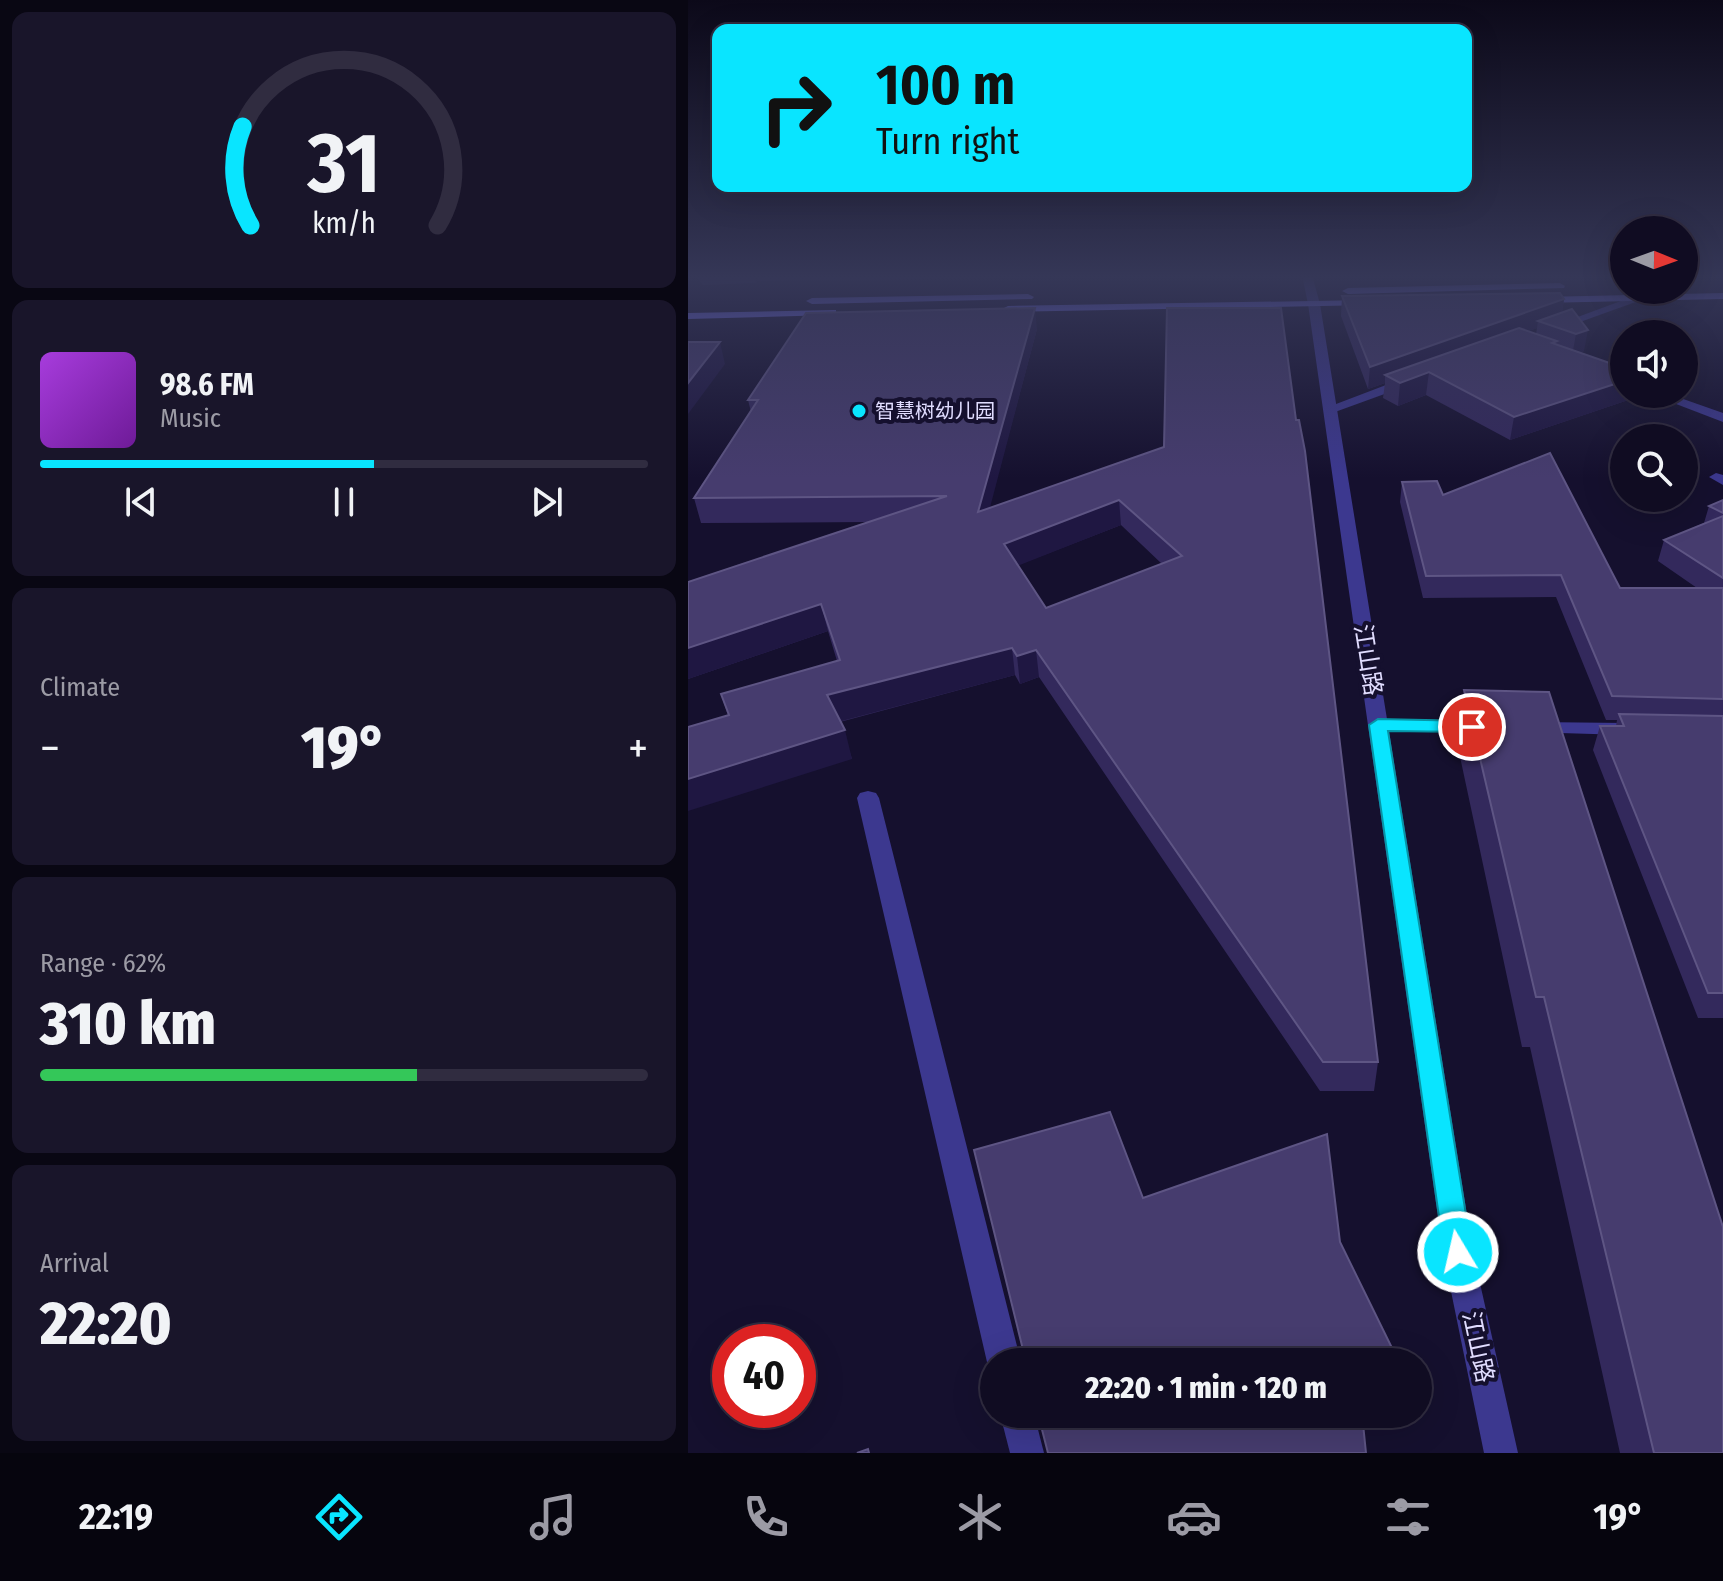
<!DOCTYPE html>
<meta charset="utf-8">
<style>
body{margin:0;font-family:"Fira Sans Condensed","Noto Sans SC",sans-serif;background:#19152a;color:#f1f3f6;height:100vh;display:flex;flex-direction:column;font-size:30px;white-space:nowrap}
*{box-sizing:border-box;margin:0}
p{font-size:26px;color:#9c9ba5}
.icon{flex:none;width:44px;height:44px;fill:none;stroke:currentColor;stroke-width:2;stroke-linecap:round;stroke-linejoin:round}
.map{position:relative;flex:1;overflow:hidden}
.side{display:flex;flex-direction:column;gap:12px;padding:12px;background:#090713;width:688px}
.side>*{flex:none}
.banner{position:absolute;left:24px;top:24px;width:760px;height:168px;border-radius:16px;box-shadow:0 8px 32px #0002,0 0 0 2px #302c40;background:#09e5ff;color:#111;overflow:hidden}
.needle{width:52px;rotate:91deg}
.tools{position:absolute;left:922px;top:216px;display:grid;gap:16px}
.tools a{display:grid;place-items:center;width:88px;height:88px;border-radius:50%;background:#100c22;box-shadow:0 8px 32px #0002,0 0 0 2px #302c40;font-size:40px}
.speed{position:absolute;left:24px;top:1324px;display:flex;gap:16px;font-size:40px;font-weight:700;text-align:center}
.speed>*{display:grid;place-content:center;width:104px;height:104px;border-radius:50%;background:#100c22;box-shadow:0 8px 32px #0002,0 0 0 2px #302c40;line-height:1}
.speed .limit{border:12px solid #d22;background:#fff;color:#111}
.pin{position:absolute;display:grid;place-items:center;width:68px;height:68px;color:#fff;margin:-34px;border:4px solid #fff;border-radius:50%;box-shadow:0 2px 8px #0007}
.me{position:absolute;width:88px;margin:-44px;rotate:351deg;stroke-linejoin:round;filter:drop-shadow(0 0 6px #0008)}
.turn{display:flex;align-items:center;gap:28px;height:168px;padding:0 32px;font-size:36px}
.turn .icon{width:104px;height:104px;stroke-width:2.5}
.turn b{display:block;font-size:56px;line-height:68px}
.big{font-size:60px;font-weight:800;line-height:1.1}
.side .tile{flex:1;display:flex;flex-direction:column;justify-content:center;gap:12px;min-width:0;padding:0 28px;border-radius:16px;background:#19152a}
.side .dial{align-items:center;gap:0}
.dial svg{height:208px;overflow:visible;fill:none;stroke:#302c40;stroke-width:7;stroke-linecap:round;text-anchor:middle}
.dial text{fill:#f1f3f6;stroke:none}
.song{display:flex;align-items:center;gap:24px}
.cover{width:96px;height:96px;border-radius:12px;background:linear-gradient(135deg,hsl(280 70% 55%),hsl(280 70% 35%))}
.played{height:8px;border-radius:4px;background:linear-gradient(90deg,#09e5ff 55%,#302c40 55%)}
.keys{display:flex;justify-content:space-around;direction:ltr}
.heat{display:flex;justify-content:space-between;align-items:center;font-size:44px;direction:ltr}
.charge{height:12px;border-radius:6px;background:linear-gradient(90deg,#34c759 62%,#302c40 0)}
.trip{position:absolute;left:292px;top:1348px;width:452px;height:80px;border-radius:40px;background:#100c22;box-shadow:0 8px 32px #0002,0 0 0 2px #302c40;font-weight:800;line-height:80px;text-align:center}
.tab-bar{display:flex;height:128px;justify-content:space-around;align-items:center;background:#06050e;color:#9c9ba5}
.tab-bar .icon{width:56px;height:56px}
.tab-bar .current{color:#09e5ff}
.tab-bar b{font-size:36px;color:#f1f3f6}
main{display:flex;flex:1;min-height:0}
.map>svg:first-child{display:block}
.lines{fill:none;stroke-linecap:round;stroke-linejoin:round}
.minor{fill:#3c388f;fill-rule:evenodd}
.tertiary{fill:#3c388f;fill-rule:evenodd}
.secondary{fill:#7874ff;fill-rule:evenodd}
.wall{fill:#33295c;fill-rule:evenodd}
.shaded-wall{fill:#1f1742}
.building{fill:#463c6e;stroke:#5e5584;stroke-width:2;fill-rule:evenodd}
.route{fill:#09e5ff;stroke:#0695a6;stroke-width:2}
.poi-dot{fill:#09e5ff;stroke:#15102e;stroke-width:3}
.labels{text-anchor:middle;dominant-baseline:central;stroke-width:8;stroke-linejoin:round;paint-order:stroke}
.far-poi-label{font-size:20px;fill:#e1ddff;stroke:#15102e;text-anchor:start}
.street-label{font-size:24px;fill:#e1ddff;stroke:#15102e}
</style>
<main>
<section class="side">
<div class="tile dial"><svg viewBox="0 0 100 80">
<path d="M14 69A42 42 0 1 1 86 69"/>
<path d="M14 69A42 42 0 0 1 11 31" stroke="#09e5ff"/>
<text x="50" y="56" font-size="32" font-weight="700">31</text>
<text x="50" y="72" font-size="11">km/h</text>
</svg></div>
<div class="tile">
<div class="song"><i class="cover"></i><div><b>98.6 FM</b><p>Music</p></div></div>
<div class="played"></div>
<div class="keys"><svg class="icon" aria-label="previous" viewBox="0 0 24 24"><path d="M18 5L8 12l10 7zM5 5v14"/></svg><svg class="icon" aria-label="pause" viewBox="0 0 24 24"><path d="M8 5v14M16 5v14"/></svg><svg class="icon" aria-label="next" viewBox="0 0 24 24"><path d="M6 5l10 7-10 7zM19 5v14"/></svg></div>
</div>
<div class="tile"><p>Climate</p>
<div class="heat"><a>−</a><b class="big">19°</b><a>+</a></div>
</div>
<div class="tile"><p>Range · 62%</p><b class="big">310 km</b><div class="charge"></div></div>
<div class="tile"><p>Arrival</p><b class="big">22:20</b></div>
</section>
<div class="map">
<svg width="1035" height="1453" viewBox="0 0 1035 1453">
<rect width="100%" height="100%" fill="#15102e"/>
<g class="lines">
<!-- minor -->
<g class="minor">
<polygon points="1003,275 1017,275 996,284 996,277"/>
<polygon points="949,295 955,298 953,300 870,330 860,328"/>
<polygon points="719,377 724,378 724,384 647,412 635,409"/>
<polygon points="962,394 981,394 1035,413 1035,422"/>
<polygon points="1028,473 1035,475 1035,485 1021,477"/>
<polygon points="690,719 794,721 804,727 794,733 683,729 680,725 683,721"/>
<polygon points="846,722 938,723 948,729 938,735 839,732 836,728"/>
<polygon points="180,791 188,793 191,798 333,1362 306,1362 306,1374 299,1362 169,798 172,793"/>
<polygon points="312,1414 346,1414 356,1453 322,1453"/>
</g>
<!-- tertiary -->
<polygon class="tertiary" points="614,275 624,275 632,304 785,1252 830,1453 796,1453 755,1252 620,304"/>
<!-- secondary -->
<g class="secondary">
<polygon points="872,283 877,286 876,288 660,294 654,291 660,288"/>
<polygon points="1035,293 1035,299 852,303 846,300 852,297"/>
<polygon points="340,294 346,297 344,299 124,304 118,301 124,298"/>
<polygon points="680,300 684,301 684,305 320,312 314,309 320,306"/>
<polygon points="148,310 148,314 144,315 0,319 0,313"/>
</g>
</g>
<!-- wall -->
<g class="wall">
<polygon points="6,275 457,275 457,276 70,281 68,283 15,285"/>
<path d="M654 296 876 299 874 313 884 309 896 351 891 353 936 394H950L949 397 822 440 738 395 710 406 695 398 697 383 680 389 653 316ZM849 328 848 334 840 331Z"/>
<path d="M349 329 301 508 476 447 690 1062 686 1091H632L351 677 332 684 327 675 152 722 164 759 40 716 33 694 149 661 140 631 0 679V582L182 522 13 523 6 498 63 412 60 400ZM433 525 474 564 358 608 330 565Z"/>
<polygon points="714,482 755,495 932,588 1009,588 970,561 976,540 1016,523 1021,506 1035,500 1035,1018 1010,1018 905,750 912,726 928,726 929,720 918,720 868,597 735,598 712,502"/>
<polygon points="776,690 1035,1453 932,1453 842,1047 834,1047 768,738"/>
</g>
<!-- shaded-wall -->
<g class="shaded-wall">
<polygon points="66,275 68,275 70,281 68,283"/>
<polygon points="876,299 873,320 850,321 849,328 706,380 697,375 697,383 680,389 682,367"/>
<polygon points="347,308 349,329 294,538 290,512"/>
<polygon points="900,330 896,351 884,356 888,334"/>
<polygon points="32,342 37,364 0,414 0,383"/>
<polygon points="741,372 738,395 710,406 712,383"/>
<polygon points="936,381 936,394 950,394 949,397 822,440 826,417"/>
<polygon points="431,500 433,525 319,570 316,544"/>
<polygon points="133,604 140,631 0,679 0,648"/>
<polygon points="324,648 327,675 146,723 139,695"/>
<polygon points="348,650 351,677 332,684 329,656"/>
<polygon points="157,730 164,759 0,811 0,779"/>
<polygon points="705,1350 703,1362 678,1362"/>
</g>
<!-- building -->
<g class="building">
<polygon points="872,293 876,299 682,367 654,296"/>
<path d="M347 308 290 512 476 447 479 308H593L608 420H611L617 451 690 1062H635L348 650 329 656 324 648 139 695 157 730 0 779V727L41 715 33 694 152 660 133 604 0 648V582L259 496 6 498 70 400H60L118 313ZM431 500 494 556 358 608 316 544Z"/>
<polygon points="884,309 900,330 888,334 850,321"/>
<polygon points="831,328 869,341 864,343 936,368 936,381 826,417 741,372 712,383 697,375"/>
<polygon points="0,342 32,342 0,383"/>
<polygon points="862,453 932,588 1035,588 1035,699 924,696 873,575 738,576 714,482 749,481 755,495"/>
<polygon points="1035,500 1035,513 1021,506"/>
<polygon points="1035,516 1035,578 976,540"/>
<polygon points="776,690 861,692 1035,1227 1035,1453 966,1453 856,997 848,997"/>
<polygon points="931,714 1035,716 1035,993 1020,993 912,726 936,726"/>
<polygon points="422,1112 455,1198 639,1134 652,1242 705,1350 678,1362 338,1362 286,1150"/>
<polygon points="350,1414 674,1414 678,1453 360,1453"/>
<polygon points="180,1449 181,1453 169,1453"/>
</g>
<!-- sky -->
<linearGradient id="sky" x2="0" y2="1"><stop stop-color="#0c0919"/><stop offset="0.58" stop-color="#353757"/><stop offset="1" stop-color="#353757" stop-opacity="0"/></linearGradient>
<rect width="1035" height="478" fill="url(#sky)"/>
<!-- route -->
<polygon class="route" points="690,719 784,721 794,727 784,732 700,731 784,1252 780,1262 770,1266 760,1262 756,1252 681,725"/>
<!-- markers -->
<circle class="poi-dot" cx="171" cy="411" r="8"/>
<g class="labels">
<!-- far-poi labels -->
<g class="far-poi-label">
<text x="187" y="411">智慧树幼儿园</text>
</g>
<!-- street labels -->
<g class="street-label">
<text transform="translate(680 660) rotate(81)">江山路</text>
<text transform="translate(790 1347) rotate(78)">江山路</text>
</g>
</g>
</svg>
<div class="tools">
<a><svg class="needle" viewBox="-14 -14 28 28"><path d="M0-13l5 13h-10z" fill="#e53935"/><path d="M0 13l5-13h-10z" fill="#9c9ba5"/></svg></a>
<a><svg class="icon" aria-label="sound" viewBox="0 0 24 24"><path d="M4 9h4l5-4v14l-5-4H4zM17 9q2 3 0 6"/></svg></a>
<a><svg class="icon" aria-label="search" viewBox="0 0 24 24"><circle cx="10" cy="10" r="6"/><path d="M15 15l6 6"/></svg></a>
</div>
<div class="speed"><div class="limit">40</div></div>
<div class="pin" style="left:784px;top:727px;background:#d93025"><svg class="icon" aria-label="arrive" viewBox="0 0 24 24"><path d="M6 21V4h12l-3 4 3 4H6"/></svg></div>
<svg class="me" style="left:770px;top:1252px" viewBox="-20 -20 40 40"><circle r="17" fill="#09e5ff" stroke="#fff" stroke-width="3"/><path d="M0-11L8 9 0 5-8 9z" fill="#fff"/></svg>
<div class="trip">22:20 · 1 min · 120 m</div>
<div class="banner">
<div class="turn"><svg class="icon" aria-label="right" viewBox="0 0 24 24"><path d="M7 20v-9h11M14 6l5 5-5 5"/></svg><div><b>100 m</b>Turn right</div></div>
</div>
</div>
</main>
<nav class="tab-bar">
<b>22:19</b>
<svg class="icon current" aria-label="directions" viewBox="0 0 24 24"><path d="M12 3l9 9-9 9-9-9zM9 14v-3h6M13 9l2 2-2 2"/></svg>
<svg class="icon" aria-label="music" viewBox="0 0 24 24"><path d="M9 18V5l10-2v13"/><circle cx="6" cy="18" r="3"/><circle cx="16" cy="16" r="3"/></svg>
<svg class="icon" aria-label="phone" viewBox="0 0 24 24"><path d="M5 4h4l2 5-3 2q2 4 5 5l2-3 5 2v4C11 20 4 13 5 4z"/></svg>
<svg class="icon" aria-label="climate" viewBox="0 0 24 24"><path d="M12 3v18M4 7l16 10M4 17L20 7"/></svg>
<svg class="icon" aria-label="car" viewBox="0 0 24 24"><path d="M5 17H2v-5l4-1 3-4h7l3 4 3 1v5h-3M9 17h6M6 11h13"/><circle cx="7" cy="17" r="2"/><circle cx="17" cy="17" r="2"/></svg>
<svg class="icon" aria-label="filters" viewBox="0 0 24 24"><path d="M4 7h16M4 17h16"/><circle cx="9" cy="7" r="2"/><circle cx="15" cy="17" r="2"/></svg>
<b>19°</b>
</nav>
